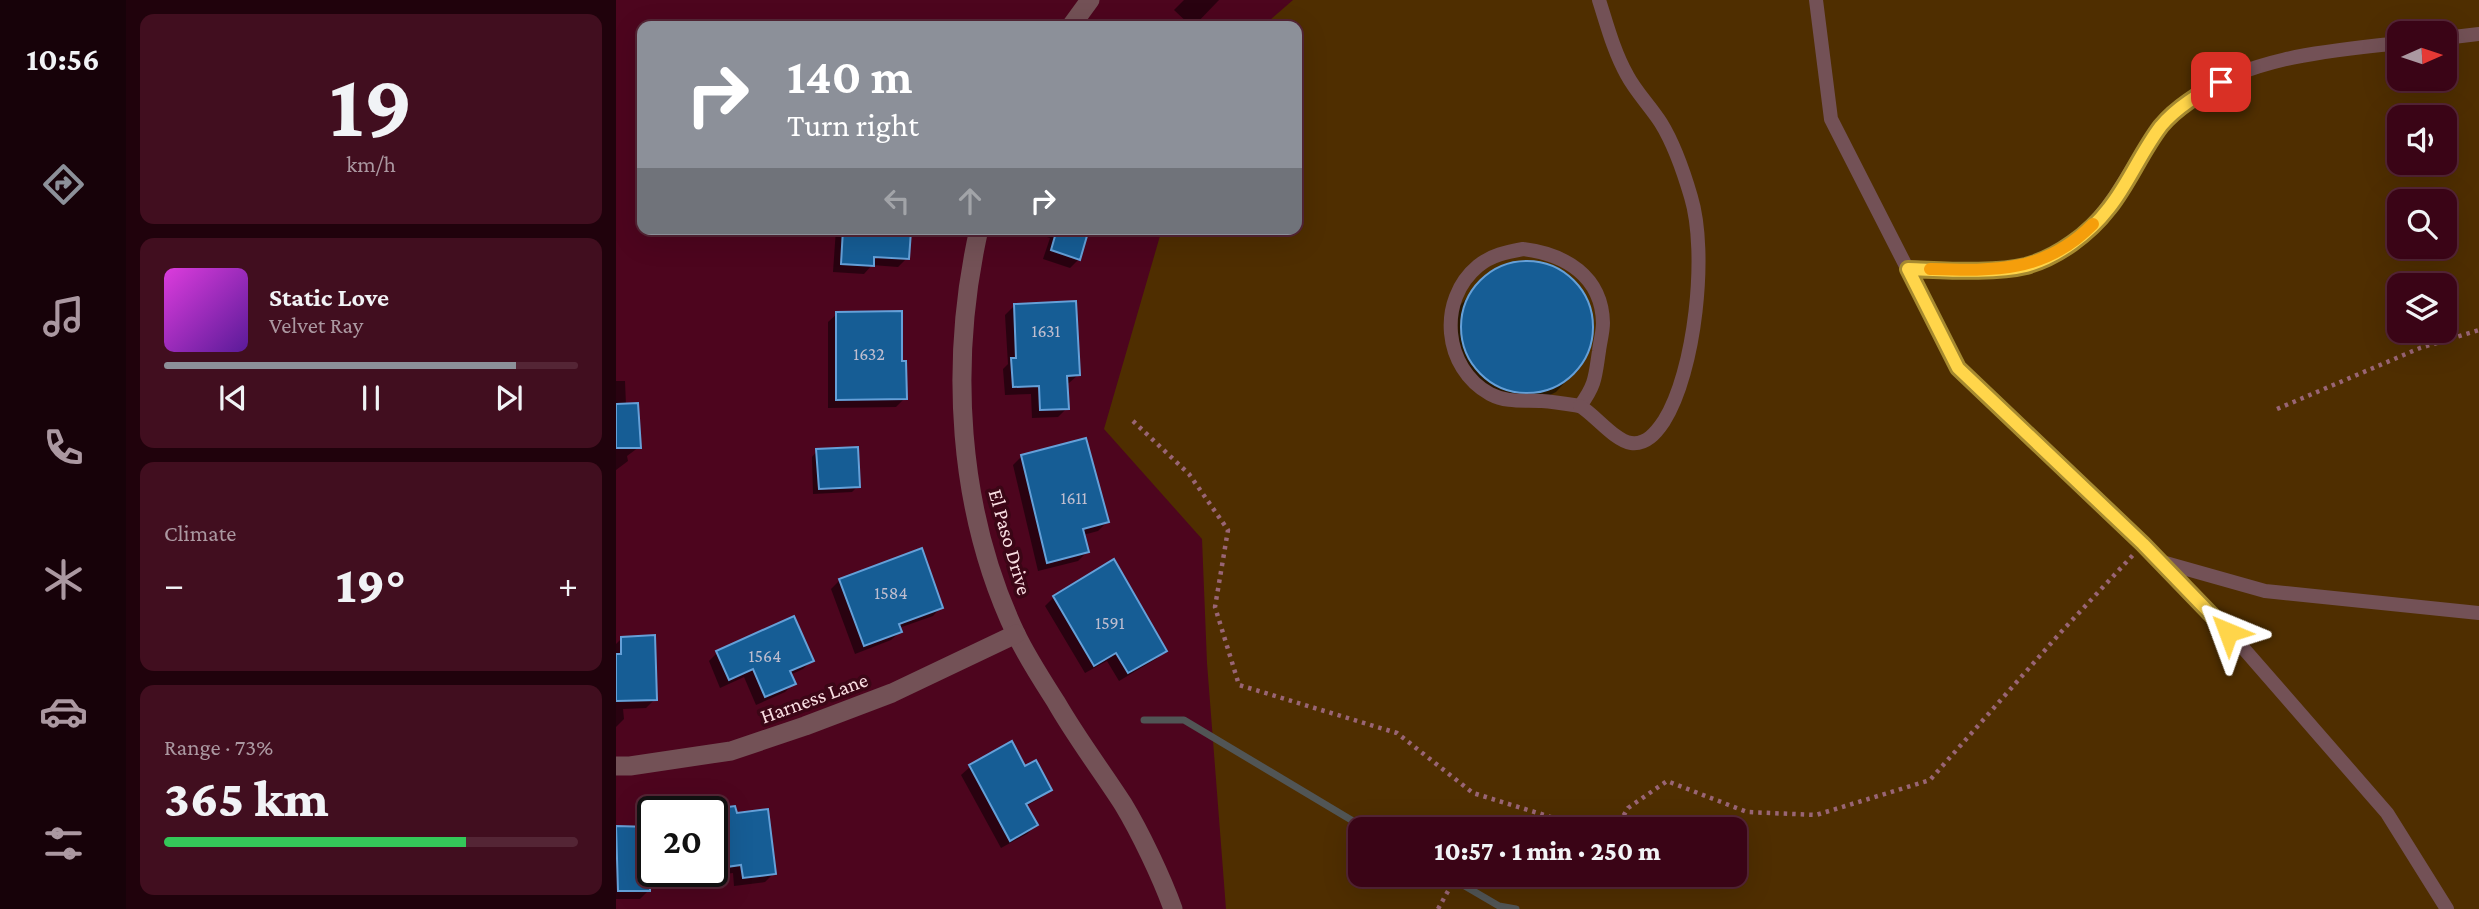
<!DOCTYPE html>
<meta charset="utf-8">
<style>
body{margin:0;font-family:"Crimson Pro",serif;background:#410e1f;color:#f1f3f6;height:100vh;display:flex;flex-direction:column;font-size:26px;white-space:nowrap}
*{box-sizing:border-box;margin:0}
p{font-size:23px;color:#ab98a1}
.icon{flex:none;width:38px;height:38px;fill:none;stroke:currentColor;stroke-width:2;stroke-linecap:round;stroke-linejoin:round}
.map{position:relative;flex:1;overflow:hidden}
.details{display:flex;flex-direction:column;gap:14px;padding:14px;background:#20020c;width:490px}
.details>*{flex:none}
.hud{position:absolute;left:21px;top:21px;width:665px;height:214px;border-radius:14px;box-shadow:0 7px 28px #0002,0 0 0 2px #542535;background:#8c9099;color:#fff;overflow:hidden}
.needle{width:46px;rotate:87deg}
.fabs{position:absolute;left:1771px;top:21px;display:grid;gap:14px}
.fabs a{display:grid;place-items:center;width:70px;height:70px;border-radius:14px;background:#3a0416;box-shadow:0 7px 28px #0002,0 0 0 2px #542535;font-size:35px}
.speed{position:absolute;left:21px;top:796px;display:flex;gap:14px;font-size:35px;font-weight:700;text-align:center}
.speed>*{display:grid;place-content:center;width:91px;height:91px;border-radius:50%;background:#3a0416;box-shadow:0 7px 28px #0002,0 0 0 2px #542535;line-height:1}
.speed .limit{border:4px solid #111;border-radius:10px;background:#fff;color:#111}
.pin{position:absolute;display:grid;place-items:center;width:60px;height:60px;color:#fff;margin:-30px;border-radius:14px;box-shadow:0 4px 10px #0006}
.me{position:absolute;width:77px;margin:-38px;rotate:316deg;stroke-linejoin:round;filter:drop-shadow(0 0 5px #0008)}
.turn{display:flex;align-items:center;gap:24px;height:147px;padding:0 35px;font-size:32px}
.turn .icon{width:91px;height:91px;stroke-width:2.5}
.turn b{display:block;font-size:49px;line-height:60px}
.lanes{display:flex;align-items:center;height:66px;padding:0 35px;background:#0003;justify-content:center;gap:35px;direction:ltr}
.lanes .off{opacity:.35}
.big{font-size:52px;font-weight:800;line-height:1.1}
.details .widget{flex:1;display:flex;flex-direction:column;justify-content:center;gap:10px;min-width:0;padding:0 24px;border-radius:14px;background:#410e1f}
.details .dial{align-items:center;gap:0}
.dial b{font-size:91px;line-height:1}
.song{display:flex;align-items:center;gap:21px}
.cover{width:84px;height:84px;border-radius:10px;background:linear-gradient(135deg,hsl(300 70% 55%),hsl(270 70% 35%))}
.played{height:7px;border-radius:4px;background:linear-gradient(90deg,#8c9099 85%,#542535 85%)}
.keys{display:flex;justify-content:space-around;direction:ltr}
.heat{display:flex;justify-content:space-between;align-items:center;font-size:38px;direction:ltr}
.charge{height:10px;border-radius:5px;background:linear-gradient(90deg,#34c759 73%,#542535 0)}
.trip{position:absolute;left:732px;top:817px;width:399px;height:70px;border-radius:14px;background:#3a0416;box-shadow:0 7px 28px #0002,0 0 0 2px #542535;font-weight:800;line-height:70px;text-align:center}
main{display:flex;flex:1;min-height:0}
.dock{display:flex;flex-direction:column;width:126px;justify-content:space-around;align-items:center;background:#170209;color:#ab98a1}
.dock .icon{width:49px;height:49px}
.dock .current{color:#8c9099}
.dock b{font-size:32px;color:#f1f3f6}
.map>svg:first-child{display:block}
.green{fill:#4f2e00;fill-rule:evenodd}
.shadow{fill:#0007}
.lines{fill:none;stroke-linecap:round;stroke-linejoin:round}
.stream{stroke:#515555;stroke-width:7}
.building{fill:#165d95;stroke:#65a0d8;stroke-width:2}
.path{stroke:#996575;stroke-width:4.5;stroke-dasharray:3.5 5;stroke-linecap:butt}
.service{stroke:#735156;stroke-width:14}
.minor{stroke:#735156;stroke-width:19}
.route-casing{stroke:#a68a30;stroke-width:18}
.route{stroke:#ffd54a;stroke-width:12}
.slow{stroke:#f59e0b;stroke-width:12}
.labels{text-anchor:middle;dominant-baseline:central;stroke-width:7;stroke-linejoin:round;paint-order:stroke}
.number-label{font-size:18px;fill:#c0becf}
.street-label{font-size:21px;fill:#f9dee2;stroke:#3b0616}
</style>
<main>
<nav class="dock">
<b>10:56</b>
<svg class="icon current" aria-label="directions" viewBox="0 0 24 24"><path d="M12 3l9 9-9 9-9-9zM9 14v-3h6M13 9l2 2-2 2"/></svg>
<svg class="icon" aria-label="music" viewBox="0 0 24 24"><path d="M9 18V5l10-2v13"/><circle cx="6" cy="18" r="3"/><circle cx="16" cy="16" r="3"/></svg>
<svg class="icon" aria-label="phone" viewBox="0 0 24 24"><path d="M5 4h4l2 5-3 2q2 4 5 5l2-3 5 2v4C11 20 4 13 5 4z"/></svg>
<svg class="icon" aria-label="climate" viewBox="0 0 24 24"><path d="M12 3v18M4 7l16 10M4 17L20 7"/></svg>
<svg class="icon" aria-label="car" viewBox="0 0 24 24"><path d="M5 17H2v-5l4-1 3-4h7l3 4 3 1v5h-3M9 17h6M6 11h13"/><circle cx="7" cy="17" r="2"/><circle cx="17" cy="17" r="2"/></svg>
<svg class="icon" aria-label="filters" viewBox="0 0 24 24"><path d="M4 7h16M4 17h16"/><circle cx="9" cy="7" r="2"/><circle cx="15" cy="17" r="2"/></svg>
</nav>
<section class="details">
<div class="widget dial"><b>19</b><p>km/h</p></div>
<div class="widget">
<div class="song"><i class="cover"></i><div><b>Static Love</b><p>Velvet Ray</p></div></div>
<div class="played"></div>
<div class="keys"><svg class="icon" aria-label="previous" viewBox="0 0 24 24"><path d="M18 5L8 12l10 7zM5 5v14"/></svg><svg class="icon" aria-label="pause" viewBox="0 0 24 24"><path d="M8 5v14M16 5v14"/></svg><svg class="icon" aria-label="next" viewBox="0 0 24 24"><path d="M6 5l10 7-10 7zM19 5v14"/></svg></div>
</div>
<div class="widget"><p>Climate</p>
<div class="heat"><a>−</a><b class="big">19°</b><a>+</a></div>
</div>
<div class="widget"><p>Range · 73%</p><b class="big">365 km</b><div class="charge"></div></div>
</section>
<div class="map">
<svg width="1863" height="909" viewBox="0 0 1863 909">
<rect width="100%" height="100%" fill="#4d051e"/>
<!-- green -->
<path class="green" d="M677 0H1863V909H610L591 663 586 539 488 429 546 229H681V26H647ZM1783 33H1829V79H1783ZM1783 117H1829V163H1783ZM1783 201H1829V247H1783ZM1783 285H1829V331H1783ZM744 830H1118V875H744Z"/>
<!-- shadow -->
<g class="shadow">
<polygon points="568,0 603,0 578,26 575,26 558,10"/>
<polygon points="220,229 274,229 291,258 282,267 256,265 248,274 217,272"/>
<polygon points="406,229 472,229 463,259 454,268 427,259 434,238"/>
<polygon points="905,261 933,267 955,279 970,297 974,309 975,329 967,363 940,392 920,402 888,402 843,373 841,309 866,280 883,267"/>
<polygon points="398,306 462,375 453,383 450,384 451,408 442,417 416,418 415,394 389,395 387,369 392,364 389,315"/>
<polygon points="221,314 285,362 289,398 280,407 212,408 212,322"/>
<polygon points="0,381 9,381 10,405 23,447 11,456 12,461 0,470"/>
<polygon points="201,451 242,486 236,492 197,494 196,457"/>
<polygon points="406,456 491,522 482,531 467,535 471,552 462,561 422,571 397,465"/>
<polygon points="224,580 325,607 317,616 283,628 284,632 275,640 239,654 215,589"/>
<polygon points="438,597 549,650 540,659 503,681 491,661 469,673 429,606"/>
<polygon points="6,638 39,699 30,708 7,709 8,719 0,727 0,644"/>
<polygon points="101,653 196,660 187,669 174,675 178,683 169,692 140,705 128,677 104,688 93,661"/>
<polygon points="354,767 409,769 434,789 425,798 410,806 420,825 411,834 385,848 345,775"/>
<polygon points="118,808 119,815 158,873 149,882 118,886 117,873 66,879 65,872 96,872 96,812 88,812"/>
<polygon points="0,828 34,829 32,891 24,899 0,899"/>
</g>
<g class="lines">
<!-- stream -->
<g class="stream">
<polyline points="528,720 568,720 752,830"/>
<polyline points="830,875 883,906 900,909"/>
</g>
</g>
<!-- building -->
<g class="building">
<polygon points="227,229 295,231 293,259 258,257 258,266 225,264"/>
<polygon points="441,229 473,229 464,260 435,250"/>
<circle cx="911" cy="327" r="66"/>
<polygon points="460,301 464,375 451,376 453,409 424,410 423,386 397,387 395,358 400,358 398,304"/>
<polygon points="286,311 286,361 290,361 291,399 220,400 220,312"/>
<polygon points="22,403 25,448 0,448 0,404"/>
<polygon points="470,438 493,522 467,529 473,552 431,563 405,455"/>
<polygon points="242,447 244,487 203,489 200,449"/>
<polygon points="306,548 327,608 283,624 286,632 248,646 223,579"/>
<polygon points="498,559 551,651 512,673 500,653 478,666 437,596"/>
<polygon points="178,616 198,661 174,671 180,684 149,697 137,669 113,680 100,651"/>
<polygon points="39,635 41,700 0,701 0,654 5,654 5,637"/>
<polygon points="396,741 409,766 420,760 436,790 410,804 422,825 394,841 353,765"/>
<polygon points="119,806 121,813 152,809 160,874 127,878 125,865 96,869 96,809"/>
<polygon points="0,826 35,827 34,891 2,891"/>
</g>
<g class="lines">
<!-- path -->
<g class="path">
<polyline points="1661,409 1804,348 1863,330"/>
<polyline points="517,421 573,474 612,530 599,607 623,685 781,733 857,793 977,830"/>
<polyline points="999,830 1012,808 1051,781 1131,812 1200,815 1314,780 1445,632 1517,555"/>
<polyline points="822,909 841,875"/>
</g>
<!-- service -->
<g class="service">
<polyline points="1200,0 1215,119 1342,368 1546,562 1649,591 1863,613"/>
<polyline points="1829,38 1863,34"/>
<path d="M907 249C949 254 986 276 987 323 987 332 984 342 983 351 979 377 980 384 964 406 951 404 939 402 926 401 908 400 891 403 874 394 827 368 821 300 862 266 875 255 891 252 907 249Z"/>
<path d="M1292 269C1326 270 1376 274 1409 266 1453 256 1486 219 1508 182 1527 151 1548 116 1579 96 1639 56 1713 51 1783 43"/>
<path d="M964 406C979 415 999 441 1015 443 1030 445 1040 433 1048 421 1079 372 1092 253 1075 197 1068 173 1058 144 1045 123 1034 106 1020 92 1011 75 998 52 991 25 983 0"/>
<polyline points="1547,563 1628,649 1771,813 1831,909"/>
</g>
<!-- minor -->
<g class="minor">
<polyline points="455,26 474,0"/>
<path d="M363 229C333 362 341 510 400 634 411 657 426 680 440 702 460 737 485 770 507 804 524 832 546 878 557 909"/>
<polyline points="0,766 14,766 115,751 189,726 276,693 400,634"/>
</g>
</g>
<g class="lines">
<!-- route casing -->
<g class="route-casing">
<path id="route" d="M1605 82C1583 94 1561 107 1545 126 1525 152 1513 183 1493 208 1473 234 1442 257 1410 266 1378 274 1326 270 1292 269L1342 368 1527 544 1612 632"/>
</g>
<!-- route -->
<use href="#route" class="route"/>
<!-- slow -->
<path class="slow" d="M1314 269C1378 271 1429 273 1477 224"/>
</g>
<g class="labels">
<!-- number labels -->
<g class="number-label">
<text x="430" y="331">1631</text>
<text x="253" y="354">1632</text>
<text x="458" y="498">1611</text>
<text x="275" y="593">1584</text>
<text x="494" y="623">1591</text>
<text x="149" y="656">1564</text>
</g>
<!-- street labels -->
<g class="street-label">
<text transform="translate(394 542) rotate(74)">El Paso Drive</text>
<text transform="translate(198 698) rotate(-20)">Harness Lane</text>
</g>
</g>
</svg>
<div class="fabs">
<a><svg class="needle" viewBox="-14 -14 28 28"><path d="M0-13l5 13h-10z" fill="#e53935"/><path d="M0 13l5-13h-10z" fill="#ab98a1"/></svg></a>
<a><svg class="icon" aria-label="sound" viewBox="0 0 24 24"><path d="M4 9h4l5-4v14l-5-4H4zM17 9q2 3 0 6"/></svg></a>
<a><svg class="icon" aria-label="search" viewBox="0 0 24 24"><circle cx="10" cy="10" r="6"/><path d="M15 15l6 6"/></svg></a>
<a><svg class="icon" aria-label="layers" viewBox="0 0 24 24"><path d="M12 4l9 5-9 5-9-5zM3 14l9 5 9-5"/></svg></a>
</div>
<div class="speed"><div class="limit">20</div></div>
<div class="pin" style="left:1605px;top:82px;background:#d93025"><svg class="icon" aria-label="arrive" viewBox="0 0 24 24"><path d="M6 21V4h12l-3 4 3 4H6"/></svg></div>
<svg class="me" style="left:1612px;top:632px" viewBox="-20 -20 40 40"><path d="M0-17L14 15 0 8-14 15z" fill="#ffd54a" stroke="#fff" stroke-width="4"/></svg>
<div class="trip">10:57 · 1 min · 250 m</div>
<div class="hud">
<div class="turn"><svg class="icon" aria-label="right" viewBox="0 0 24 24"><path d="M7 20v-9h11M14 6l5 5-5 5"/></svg><div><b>140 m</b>Turn right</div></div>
<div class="lanes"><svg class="icon off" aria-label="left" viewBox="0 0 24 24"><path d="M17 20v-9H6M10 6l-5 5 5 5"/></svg><svg class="icon off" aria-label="ahead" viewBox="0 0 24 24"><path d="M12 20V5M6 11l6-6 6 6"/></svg><svg class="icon" aria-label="right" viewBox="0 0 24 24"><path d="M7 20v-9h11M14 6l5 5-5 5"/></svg></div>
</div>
</div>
</main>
